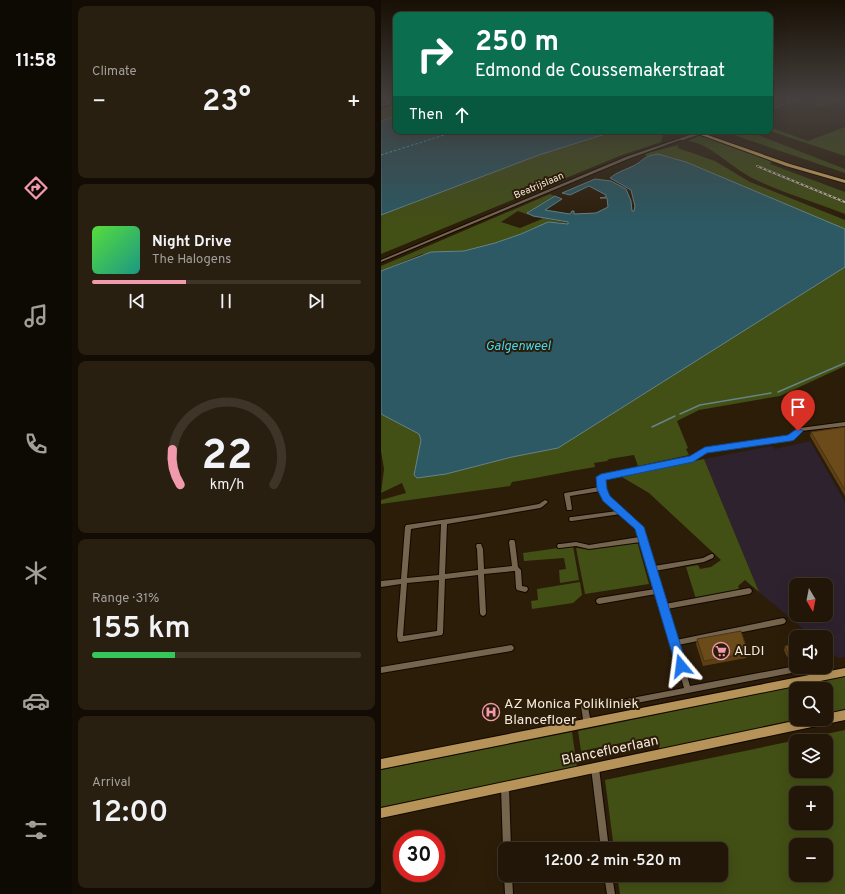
<!DOCTYPE html>
<meta charset="utf-8">
<style>
body{margin:0;font-family:Overpass,sans-serif;background:#291f11;color:#f1f3f6;height:100vh;display:flex;flex-direction:column;font-size:15px;white-space:nowrap}
*{box-sizing:border-box;margin:0}
p{font-size:13px;color:#a29f9b}
.icon{flex:none;width:22px;height:22px;fill:none;stroke:currentColor;stroke-width:2;stroke-linecap:round;stroke-linejoin:round}
.map{position:relative;flex:1;overflow:hidden}
.drawer{display:flex;flex-direction:column;gap:6px;padding:6px;background:#120c04;width:309px}
.drawer>*{flex:none}
.top-card{position:absolute;left:12px;top:12px;width:380px;height:122px;border-radius:8px;box-shadow:0 4px 16px #0002,0 0 0 1px #3e3528;background:#0b6e4f;color:#fff;overflow:hidden}
.needle{width:26px;rotate:170deg}
.tools{position:absolute;left:408px;top:578px;display:grid;gap:8px}
.tools a{display:grid;place-items:center;width:44px;height:44px;border-radius:8px;background:#211607;box-shadow:0 4px 16px #0002,0 0 0 1px #3e3528;font-size:20px}
.speed{position:absolute;left:12px;top:830px;display:flex;gap:8px;font-size:20px;font-weight:700;text-align:center}
.speed>*{display:grid;place-content:center;width:52px;height:52px;border-radius:50%;background:#211607;box-shadow:0 4px 16px #0002,0 0 0 1px #3e3528;line-height:1}
.speed .limit{border:6px solid #d22;background:#fff;color:#111}
.pin{position:absolute;display:grid;place-items:center;width:34px;height:34px;color:#fff;margin:-41px -17px;border-radius:50% 50% 50% 0;rotate:-45deg;box-shadow:0 0 4px #0007}
.pin .icon{rotate:45deg}
.me{position:absolute;width:44px;margin:-22px;rotate:344deg;stroke-linejoin:round;filter:drop-shadow(0 0 3px #0008)}
.turn{display:flex;align-items:center;gap:14px;height:84px;padding:0 16px;font-size:18px}
.turn .icon{width:52px;height:52px;stroke-width:2.5}
.turn b{display:block;font-size:28px;line-height:34px}
.then{display:flex;align-items:center;height:38px;padding:0 16px;background:#0003;gap:8px;font-size:15px}
.big{font-size:30px;font-weight:600;line-height:1.1}
.drawer .card{flex:1;display:flex;flex-direction:column;justify-content:center;gap:6px;min-width:0;padding:0 14px;border-radius:8px;background:#291f11}
.drawer .dial{align-items:center;gap:0}
.dial svg{height:104px;overflow:visible;fill:none;stroke:#3e3528;stroke-width:7;stroke-linecap:round;text-anchor:middle}
.dial text{fill:#f1f3f6;stroke:none}
.song{display:flex;align-items:center;gap:12px}
.cover{width:48px;height:48px;border-radius:6px;background:linear-gradient(135deg,hsl(110 70% 55%),hsl(170 70% 35%))}
.played{height:4px;border-radius:2px;background:linear-gradient(90deg,#f29aad 35%,#3e3528 35%)}
.keys{display:flex;justify-content:space-around;direction:ltr}
.heat{display:flex;justify-content:space-between;align-items:center;font-size:22px;direction:ltr}
.charge{height:6px;border-radius:3px;background:linear-gradient(90deg,#34c759 31%,#3e3528 0)}
.trip{position:absolute;left:117px;top:842px;width:230px;height:40px;border-radius:8px;background:#211607;box-shadow:0 4px 16px #0002,0 0 0 1px #3e3528;font-weight:600;line-height:40px;text-align:center}
main{display:flex;flex:1;min-height:0}
.menu{display:flex;flex-direction:column;width:72px;justify-content:space-around;align-items:center;background:#0d0903;color:#a29f9b}
.menu .icon{width:28px;height:28px}
.menu .current{color:#f29aad}
.menu b{font-size:18px;color:#f1f3f6}
.map>svg:first-child{display:block}
.industrial{fill:#2f222f;fill-rule:evenodd}
.green{fill:#424f15;fill-rule:evenodd}
.water{fill:#2c5963;stroke:#688488}
.lines{fill:none;stroke-linecap:round;stroke-linejoin:round}
.stream{stroke:#688488;stroke-width:1.5}
.ferry{stroke:#41d8f4;stroke-width:1;stroke-dasharray:2.5 2;stroke-linecap:butt}
.minor-casing{stroke:#130700;stroke-width:2}
.major-casing{stroke:#130700;stroke-width:2}
.highway-casing{stroke:#130700;stroke-width:2}
.minor{fill:#75644e;fill-rule:evenodd}
.major{fill:#b59359;fill-rule:evenodd}
.highway{fill:#e0b260;fill-rule:evenodd}
.rail-casing{stroke:#c9beb0;stroke-width:2}
.rail{stroke:#2c1d09;stroke-width:1;stroke-dasharray:2.5;stroke-linecap:butt}
.minor-bridge-casing{stroke:#130700;stroke-width:3.5;stroke-linecap:butt}
.minor-bridge{stroke:#75644e;stroke-width:2.5}
.wall{fill:#5d4016}
.shaded-wall{fill:#4c3412}
.building{fill:#6c4b1a;stroke:#4c3412}
.route{fill:#1a73e8;stroke:#114b97}
.labels{text-anchor:middle;dominant-baseline:central;stroke-width:4;stroke-linejoin:round;paint-order:stroke}
.far-street-label{font-size:10px;fill:#f4eadd;stroke:#2c1d09}
.water-label{font-size:13px;font-style:italic;fill:#41d8f4;stroke:#2c1d09}
.near-poi-label{font-size:14px;fill:#f4eadd;stroke:#2c1d09;text-anchor:start}
.near-street-label{font-size:14px;fill:#f4eadd;stroke:#2c1d09}
</style>
<main>
<nav class="menu">
<b>11:58</b>
<svg class="icon current" aria-label="directions" viewBox="0 0 24 24"><path d="M12 3l9 9-9 9-9-9zM9 14v-3h6M13 9l2 2-2 2"/></svg>
<svg class="icon" aria-label="music" viewBox="0 0 24 24"><path d="M9 18V5l10-2v13"/><circle cx="6" cy="18" r="3"/><circle cx="16" cy="16" r="3"/></svg>
<svg class="icon" aria-label="phone" viewBox="0 0 24 24"><path d="M5 4h4l2 5-3 2q2 4 5 5l2-3 5 2v4C11 20 4 13 5 4z"/></svg>
<svg class="icon" aria-label="climate" viewBox="0 0 24 24"><path d="M12 3v18M4 7l16 10M4 17L20 7"/></svg>
<svg class="icon" aria-label="car" viewBox="0 0 24 24"><path d="M5 17H2v-5l4-1 3-4h7l3 4 3 1v5h-3M9 17h6M6 11h13"/><circle cx="7" cy="17" r="2"/><circle cx="17" cy="17" r="2"/></svg>
<svg class="icon" aria-label="filters" viewBox="0 0 24 24"><path d="M4 7h16M4 17h16"/><circle cx="9" cy="7" r="2"/><circle cx="15" cy="17" r="2"/></svg>
</nav>
<section class="drawer">
<div class="card"><p>Climate</p>
<div class="heat"><a>−</a><b class="big">23°</b><a>+</a></div>
</div>
<div class="card">
<div class="song"><i class="cover"></i><div><b>Night Drive</b><p>The Halogens</p></div></div>
<div class="played"></div>
<div class="keys"><svg class="icon" aria-label="previous" viewBox="0 0 24 24"><path d="M18 5L8 12l10 7zM5 5v14"/></svg><svg class="icon" aria-label="pause" viewBox="0 0 24 24"><path d="M8 5v14M16 5v14"/></svg><svg class="icon" aria-label="next" viewBox="0 0 24 24"><path d="M6 5l10 7-10 7zM19 5v14"/></svg></div>
</div>
<div class="card dial"><svg viewBox="0 0 100 80">
<path d="M14 69A42 42 0 1 1 86 69"/>
<path d="M14 69A42 42 0 0 1 8 42" stroke="#f29aad"/>
<text x="50" y="56" font-size="32" font-weight="700">22</text>
<text x="50" y="72" font-size="11">km/h</text>
</svg></div>
<div class="card"><p>Range · 31%</p><b class="big">155 km</b><div class="charge"></div></div>
<div class="card"><p>Arrival</p><b class="big">12:00</b></div>
</section>
<div class="map">
<svg width="464" height="894" viewBox="0 0 464 894">
<rect width="100%" height="100%" fill="#2c1d09"/>
<!-- industrial -->
<path class="industrial" d="M429 441 464 502V657L457 658 445 648V637H432L378 592 323 459 391 446 394 449ZM415 585H445V615H415Z"/>
<!-- green -->
<g class="green">
<polygon points="15,105 15,116 0,121 0,109"/>
<polygon points="389,127 427,141 464,127 464,156 389,131"/>
<polygon points="234,131 285,131 283,132 280,142 241,155 0,254 0,215 158,155"/>
<polygon points="341,131 367,131 464,169 464,173"/>
<path d="M320 135 391 161 389 164 464 192V214C434 202 402 193 373 179 350 168 332 145 307 141Z"/>
<path d="M297 145V148L334 161 369 182 464 220V229L305 162C291 157 281 153 266 156L263 154Z"/>
<polygon points="169,194 174,196 147,213 148,215 137,211 120,222 139,228 161,219 161,218 187,223 167,222 140,234 114,243 83,251 41,254 0,271 0,266"/>
<path d="M464 267V366L399 396 318 410 296 421 307 448 305 449 308 455 257 466 253 455 228 459 226 461 213 463 214 467C186 471 159 478 131 482L129 486 0 504V500L25 493 21 483 0 493 3 469 0 451V414L38 434 40 440 33 475 65 474 131 457 177 448Z"/>
<polygon points="323,459 378,592 364,580 357,586 359,591 315,599 305,567 317,565 319,569 330,567 340,560 268,493 241,477"/>
<polygon points="256,541 268,584 204,594 195,548 207,549"/>
<polygon points="192,546 198,580 179,583 178,570 185,569 183,558 143,561 142,553"/>
<polygon points="199,582 201,595 192,603 151,609 150,601 157,600 156,589"/>
<polygon points="464,676 464,711 445,715 445,689 415,689 415,719 427,719 279,750 276,736 200,751 197,731"/>
<path d="M464 730V894H239L236 875H340V849H233L224 780ZM415 741H445V771H415ZM415 793H445V823H415ZM415 845H445V875H415Z"/>
<polygon points="191,732 196,767 0,807 0,770"/>
</g>
<!-- water -->
<g class="water">
<polygon points="15,116 15,131 234,131 158,155 0,215 0,121"/>
<path d="M277 154 305 162 464 229V267L177 448 131 457 65 474 36 478 33 475 40 440 38 434 0 414V271L50 252 83 251 114 243 140 234 167 222 187 224V222L152 216 146 213 174 196 181 199 164 210 189 214 191 211H193V214L215 213 227 207 226 198H219L225 197V195L208 186 189 195 181 193 214 179 230 181 245 189 250 201 251 211H253L254 206 250 190 229 178C236 172 244 170 252 166 263 161 261 156 277 154Z"/>
</g>
<g class="lines">
<!-- stream -->
<g class="stream">
<polyline points="397,392 464,363"/>
<polyline points="299,414 319,405 390,393"/>
<polyline points="271,427 294,416"/>
</g>
<!-- ferry -->
<polyline class="ferry" points="0,155 76,131"/>
<!-- minor casing -->
<g class="minor-casing">
<g id="minor">
<polygon points="3,99 6,99 10,103 0,107 0,105 7,103"/>
<polygon points="417,99 421,99 389,110 389,108"/>
<polygon points="300,138 302,139 247,159 0,262 0,260 245,157"/>
<polygon points="464,422 464,426 420,431 412,439 410,440 325,452 312,461 223,478 224,489 228,497 260,525 273,566 322,558 330,554 332,554 333,556 332,558 323,562 274,571 284,604 368,588 370,589 371,591 370,593 368,594 286,609 295,640 402,618 404,619 405,621 404,623 402,624 297,645 309,686 415,666 415,667 429,667 428,669 426,670 230,708 207,707 210,723 209,726 206,727 203,726 200,706 202,701 204,700 230,702 303,688 275,594 218,604 216,603 215,601 216,599 218,598 274,589 260,542 208,549 195,546 179,548 177,548 176,546 177,544 179,544 195,542 208,545 258,537 256,528 240,514 191,521 189,521 188,519 189,517 191,517 236,511 224,499 220,491 189,496 191,509 190,510 186,510 183,494 184,493 218,487 217,477 218,476 311,457 324,448 409,436 417,429 419,428"/>
<path d="M164 500 166 501 167 502 161 507 159 508 66 524 64 574 97 570 96 549 95 546 96 544H100L102 549 103 569 131 566 128 542 129 540H133L134 542 137 567 140 570 141 586 146 587 147 589 146 591 144 592 136 590 135 588 134 571H133L103 574 105 613 104 615 102 616 100 615 99 613 97 575 64 579 62 633 61 635 19 642 17 641 16 635 20 584 0 587V581L20 579 24 527 25 525 96 515 158 504ZM60 524 58 575 26 578 30 529ZM58 580 56 631 22 636 26 583Z"/>
<polygon points="130,645 132,646 133,648 132,650 130,651 0,673 0,667"/>
<polygon points="437,667 444,667 449,676 448,678 446,679 444,678"/>
<polygon points="214,764 217,765 218,768 228,849 220,849 210,768 211,765"/>
<polygon points="124,783 127,784 128,787 130,849 124,849 124,852 122,849 120,787 121,784"/>
<polygon points="124,872 124,875 131,875 132,894 124,894 123,875"/>
<polygon points="223,875 231,875 234,894 226,894"/>
</g>
</g>
<!-- major casing -->
<g class="major-casing">
<g id="major">
<polygon points="464,668 464,676 0,769 0,759"/>
<polygon points="464,710 464,720 0,818 0,808 422,719 445,719 445,714"/>
</g>
</g>
<!-- highway casing -->
<g class="highway-casing">
<polygon id="highway" points="309,131 315,131 409,164 464,180 464,183 405,166"/>
</g>
<!-- minor -->
<use href="#minor" class="minor"/>
<!-- major -->
<use href="#major" class="major"/>
<!-- highway -->
<use href="#highway" class="highway"/>
<!-- rail casing -->
<g class="rail-casing">
<polyline id="rail" points="376,166 464,202"/>
</g>
<!-- rail -->
<use href="#rail" class="rail"/>
<!-- minor-bridge casing -->
<g class="minor-bridge-casing">
<polyline id="minor-bridge" points="301,139 325,131"/>
</g>
<!-- minor-bridge -->
<use href="#minor-bridge" class="minor-bridge"/>
</g>
<!-- wall -->
<g class="wall">
<polygon points="435,99 456,99 455,102 442,107 434,105"/>
<polygon points="464,427 464,496 429,436 430,432"/>
<polygon points="316,639 367,653 365,658 322,666 315,644"/>
<polygon points="415,644 406,657 403,650 404,646"/>
</g>
<!-- shaded-wall -->
<g class="shaded-wall">
<polygon points="451,99 456,99 455,102 442,107 443,102"/>
<polygon points="415,652 415,655 406,657 407,654"/>
</g>
<!-- building -->
<g class="building">
<polygon points="436,99 451,99 443,102 435,100"/>
<polygon points="464,427 464,490 430,432"/>
<polygon points="360,631 367,653 323,661 316,639"/>
<polygon points="415,644 415,652 407,654 404,646"/>
</g>
<!-- sky -->
<linearGradient id="sky" x2="0" y2="1"><stop stop-color="#181005"/><stop offset="0.44" stop-color="#45403e"/><stop offset="1" stop-color="#45403e" stop-opacity="0"/></linearGradient>
<rect width="464" height="224" fill="url(#sky)"/>
<!-- route -->
<polygon class="route" points="417,428 422,431 413,440 410,441 326,453 312,462 225,480 226,489 229,496 263,527 306,666 304,670 300,672 296,670 254,529 222,501 216,489 215,477 220,474 309,456 324,447 407,435"/>
<!-- icons -->
<defs>
<g id="supermarket-ring" transform="scale(0.9)"><circle r="9.5" fill="#2c1d09" stroke="#f29aad" stroke-width="1.5"/><path d="M-6-5.5h2.5l.6 2H6L4.5 2H-2.5L-4.4-4H-6ZM-1.5 3.2a1.3 1.3 0 1 0 .1 0ZM3 3.2a1.3 1.3 0 1 0 .1 0Z" fill="#f29aad"/></g>
<g id="hospital-ring" transform="scale(0.9)"><circle r="9.5" fill="#2c1d09" stroke="#f29aad" stroke-width="1.5"/><path d="M-5-5h3v3.5h4V-5h3V5h-3V1.5h-4V5h-3Z" fill="#f29aad"/></g>
</defs>
<g fill-rule="evenodd">
<use href="#supermarket-ring" x="340" y="651"/>
<use href="#hospital-ring" x="110" y="712"/>
</g>
<g class="labels">
<!-- far-street labels -->
<g class="far-street-label">
<text transform="translate(158 186) rotate(-23)">Beatrijslaan</text>
</g>
<!-- water labels -->
<g class="water-label">
<text x="137" y="347">Galgenweel</text>
</g>
<!-- near-poi labels -->
<g class="near-poi-label">
<text x="353" y="651">ALDI</text>
<text x="123" y="704">AZ Monica Polikliniek<tspan x="123" dy="16">Blancefloer</tspan></text>
</g>
<!-- near-street labels -->
<g class="near-street-label">
<text transform="translate(229 751) rotate(-12)">Blancefloerlaan</text>
</g>
</g>
</svg>
<div class="tools">
<a><svg class="needle" viewBox="-14 -14 28 28"><path d="M0-13l5 13h-10z" fill="#e53935"/><path d="M0 13l5-13h-10z" fill="#a29f9b"/></svg></a>
<a><svg class="icon" aria-label="sound" viewBox="0 0 24 24"><path d="M4 9h4l5-4v14l-5-4H4zM17 9q2 3 0 6"/></svg></a>
<a><svg class="icon" aria-label="search" viewBox="0 0 24 24"><circle cx="10" cy="10" r="6"/><path d="M15 15l6 6"/></svg></a>
<a><svg class="icon" aria-label="layers" viewBox="0 0 24 24"><path d="M12 4l9 5-9 5-9-5zM3 14l9 5 9-5"/></svg></a>
<a>+</a>
<a>−</a>
</div>
<div class="speed"><div class="limit">30</div></div>
<div class="pin" style="left:417px;top:431px;background:#d93025"><svg class="icon" aria-label="arrive" viewBox="0 0 24 24"><path d="M6 21V4h12l-3 4 3 4H6"/></svg></div>
<svg class="me" style="left:300px;top:666px" viewBox="-20 -20 40 40"><path d="M0-17L14 15 0 8-14 15z" fill="#1a73e8" stroke="#fff" stroke-width="4"/></svg>
<div class="trip">12:00 · 2 min · 520 m</div>
<div class="top-card">
<div class="turn"><svg class="icon" aria-label="right" viewBox="0 0 24 24"><path d="M7 20v-9h11M14 6l5 5-5 5"/></svg><div><b>250 m</b>Edmond de Coussemakerstraat</div></div>
<div class="then">Then<svg class="icon" aria-label="ahead" viewBox="0 0 24 24"><path d="M12 20V5M6 11l6-6 6 6"/></svg></div>
</div>
</div>
</main>
